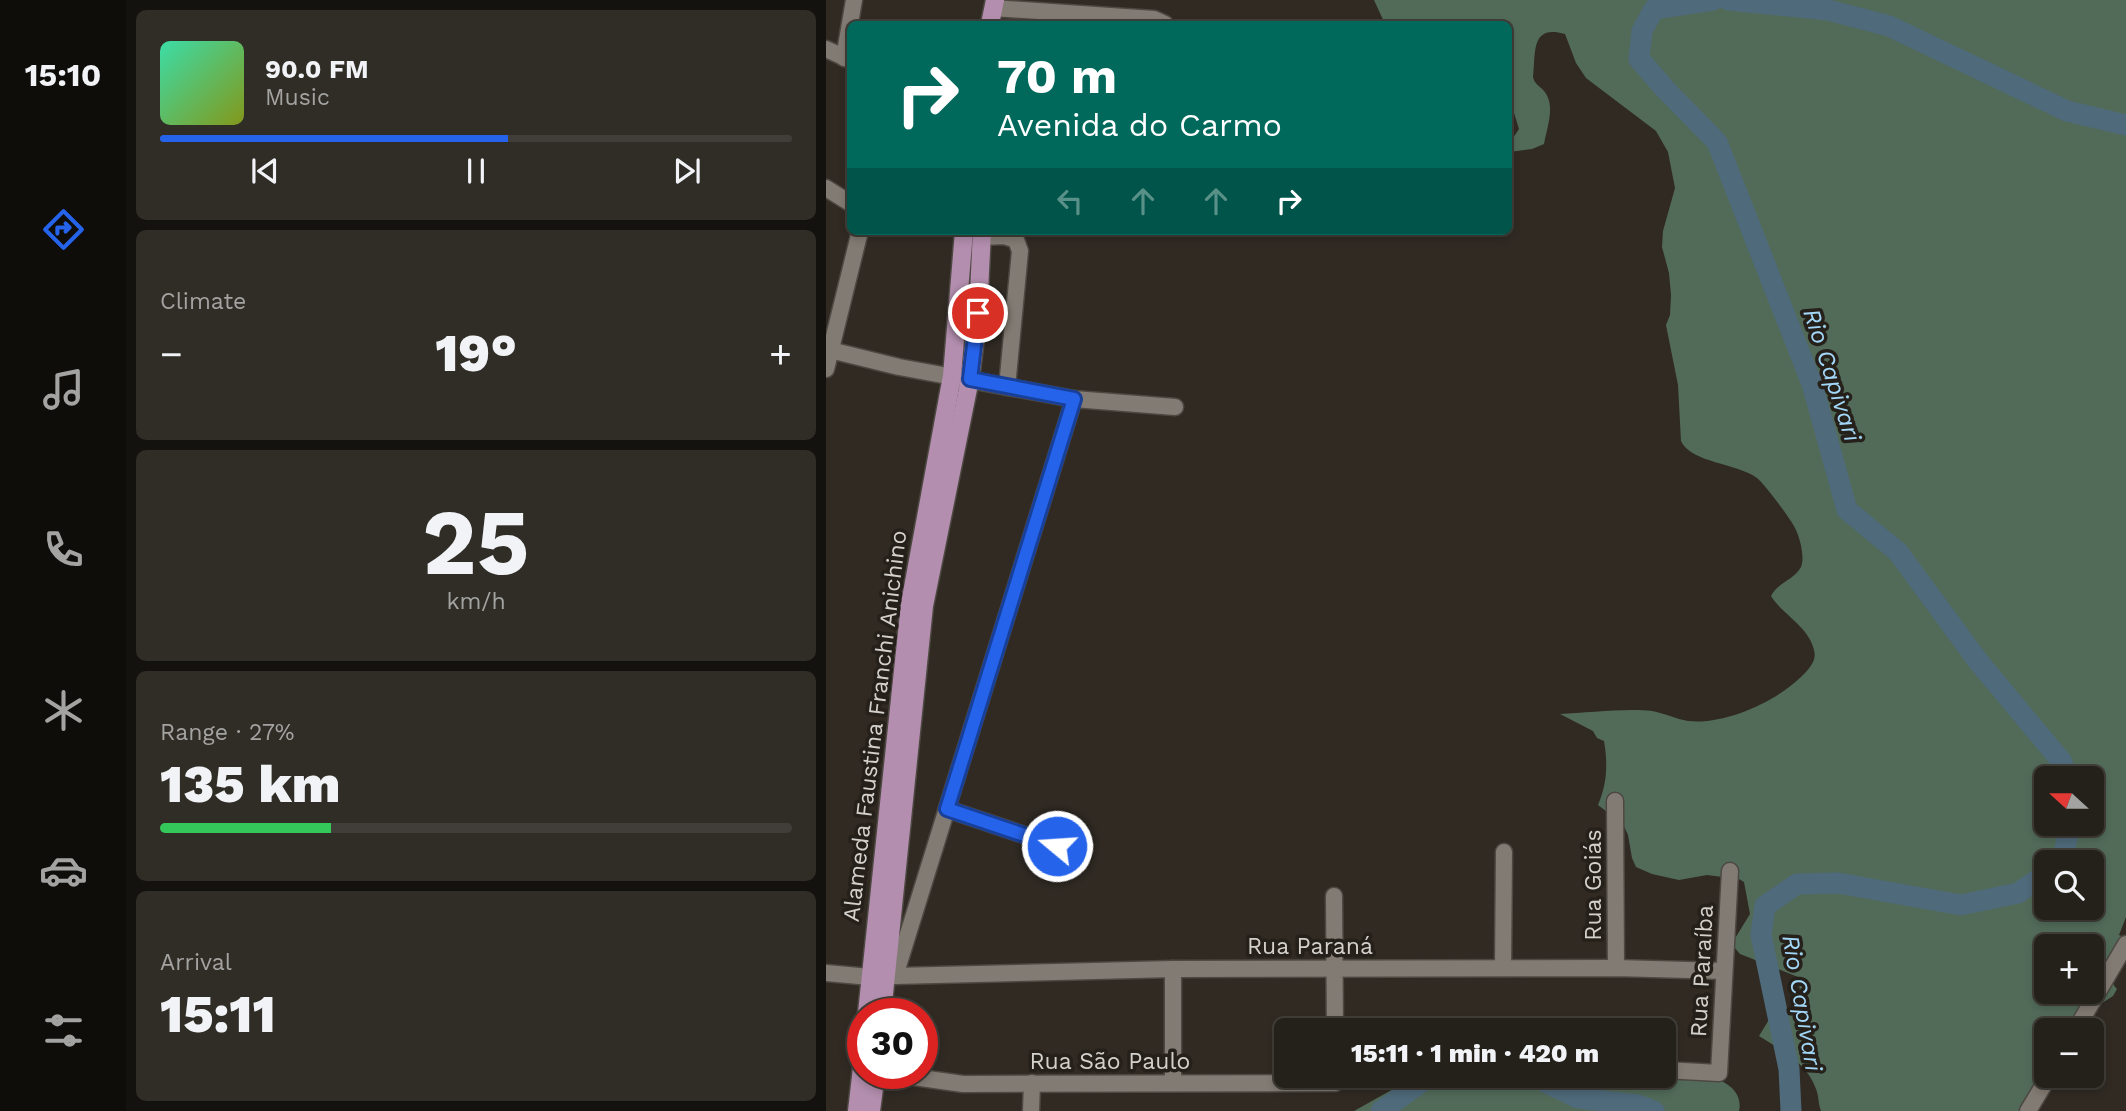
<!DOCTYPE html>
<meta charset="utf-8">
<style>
body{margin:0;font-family:"Work Sans",sans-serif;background:#302d27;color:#f1f3f6;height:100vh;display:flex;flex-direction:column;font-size:26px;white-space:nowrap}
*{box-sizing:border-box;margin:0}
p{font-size:23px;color:#a3a3a2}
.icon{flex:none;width:38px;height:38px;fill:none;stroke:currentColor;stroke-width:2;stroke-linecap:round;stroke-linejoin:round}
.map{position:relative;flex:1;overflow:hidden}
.details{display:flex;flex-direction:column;gap:10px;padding:10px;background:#14120e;width:700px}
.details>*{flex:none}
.hud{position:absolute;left:21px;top:21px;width:665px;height:214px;border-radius:10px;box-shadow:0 4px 10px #0003,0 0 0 2px #413e39;background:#00695c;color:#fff;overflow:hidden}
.needle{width:46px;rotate:291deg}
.buttons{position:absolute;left:1208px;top:766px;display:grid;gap:14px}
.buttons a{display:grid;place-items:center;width:70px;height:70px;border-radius:10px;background:#24201a;box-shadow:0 4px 10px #0003,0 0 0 2px #413e39;font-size:35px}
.speed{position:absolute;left:21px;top:998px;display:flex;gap:14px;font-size:35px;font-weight:700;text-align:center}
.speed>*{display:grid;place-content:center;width:91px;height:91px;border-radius:50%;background:#24201a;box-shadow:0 4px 10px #0003,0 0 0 2px #413e39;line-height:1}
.speed .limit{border:10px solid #d22;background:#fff;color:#111}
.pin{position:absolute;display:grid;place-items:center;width:60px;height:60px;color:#fff;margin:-30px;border:4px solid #fff;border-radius:50%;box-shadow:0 2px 7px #0007}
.me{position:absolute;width:77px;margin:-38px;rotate:288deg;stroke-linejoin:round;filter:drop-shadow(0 0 5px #0008)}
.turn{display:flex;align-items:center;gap:24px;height:147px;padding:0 35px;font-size:32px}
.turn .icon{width:91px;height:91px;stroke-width:2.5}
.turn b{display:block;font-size:49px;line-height:60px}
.lanes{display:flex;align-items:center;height:66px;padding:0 35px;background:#0003;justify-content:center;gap:35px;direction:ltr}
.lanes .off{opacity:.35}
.big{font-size:52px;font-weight:800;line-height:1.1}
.details .card{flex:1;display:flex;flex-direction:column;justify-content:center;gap:10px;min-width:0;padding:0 24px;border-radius:10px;background:#302d27}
.details .dial{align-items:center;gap:0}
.dial b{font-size:91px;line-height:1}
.song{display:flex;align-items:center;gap:21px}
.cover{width:84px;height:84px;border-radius:10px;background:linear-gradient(135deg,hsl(160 70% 55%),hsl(70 70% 35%))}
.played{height:7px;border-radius:4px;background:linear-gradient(90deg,#2563eb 55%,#413e39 55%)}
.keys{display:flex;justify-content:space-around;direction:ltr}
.heat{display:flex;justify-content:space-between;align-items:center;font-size:38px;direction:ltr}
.charge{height:10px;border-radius:5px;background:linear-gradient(90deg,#34c759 27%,#413e39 0)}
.trip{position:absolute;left:448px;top:1018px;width:402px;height:70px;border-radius:10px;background:#24201a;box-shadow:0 4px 10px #0003,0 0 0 2px #413e39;font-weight:800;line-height:70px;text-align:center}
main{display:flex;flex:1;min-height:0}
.menu{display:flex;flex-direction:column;width:126px;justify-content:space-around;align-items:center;background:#0e0d0a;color:#a3a3a2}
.menu .icon{width:49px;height:49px}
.menu .active{color:#2563eb}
.menu b{font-size:32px;color:#f1f3f6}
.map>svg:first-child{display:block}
.forest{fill:#526b59;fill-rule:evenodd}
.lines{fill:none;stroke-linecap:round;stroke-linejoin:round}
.river{stroke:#4f6a7a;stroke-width:21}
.minor-casing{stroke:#4d4842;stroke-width:19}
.major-casing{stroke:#4d4842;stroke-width:21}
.minor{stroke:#827b73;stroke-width:16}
.major{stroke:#b38eae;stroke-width:18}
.route-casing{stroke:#184099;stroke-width:18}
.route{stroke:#2563eb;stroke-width:12}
.labels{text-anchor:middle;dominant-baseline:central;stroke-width:7;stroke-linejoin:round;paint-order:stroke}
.street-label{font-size:23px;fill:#d4d0cc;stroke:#26201a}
.water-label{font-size:24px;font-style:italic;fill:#a3d8f9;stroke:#26201a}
</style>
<main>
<nav class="menu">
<b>15:10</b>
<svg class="icon active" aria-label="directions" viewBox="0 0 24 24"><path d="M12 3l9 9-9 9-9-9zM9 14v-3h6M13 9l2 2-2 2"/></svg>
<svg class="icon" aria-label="music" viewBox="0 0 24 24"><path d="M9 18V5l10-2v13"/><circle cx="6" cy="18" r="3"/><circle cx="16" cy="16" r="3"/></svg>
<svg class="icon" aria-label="phone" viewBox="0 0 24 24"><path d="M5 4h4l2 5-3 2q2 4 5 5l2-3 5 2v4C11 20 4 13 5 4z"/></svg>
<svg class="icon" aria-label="climate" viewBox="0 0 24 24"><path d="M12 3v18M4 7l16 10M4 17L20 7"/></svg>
<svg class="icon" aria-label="car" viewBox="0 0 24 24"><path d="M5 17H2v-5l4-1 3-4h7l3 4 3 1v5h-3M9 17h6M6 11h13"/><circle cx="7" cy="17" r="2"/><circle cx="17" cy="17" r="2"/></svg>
<svg class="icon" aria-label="filters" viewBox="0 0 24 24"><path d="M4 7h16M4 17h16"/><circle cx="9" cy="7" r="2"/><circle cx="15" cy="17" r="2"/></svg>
</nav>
<section class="details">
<div class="card">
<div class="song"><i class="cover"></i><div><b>90.0 FM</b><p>Music</p></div></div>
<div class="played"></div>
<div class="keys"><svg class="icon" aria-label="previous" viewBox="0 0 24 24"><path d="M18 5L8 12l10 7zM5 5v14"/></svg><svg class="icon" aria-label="pause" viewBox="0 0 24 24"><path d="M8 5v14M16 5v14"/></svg><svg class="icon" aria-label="next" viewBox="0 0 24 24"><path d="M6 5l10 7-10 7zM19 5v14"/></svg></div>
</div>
<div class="card"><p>Climate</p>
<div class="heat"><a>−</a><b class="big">19°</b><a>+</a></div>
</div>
<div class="card dial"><b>25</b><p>km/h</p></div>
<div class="card"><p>Range · 27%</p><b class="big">135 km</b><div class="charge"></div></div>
<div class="card"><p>Arrival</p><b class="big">15:11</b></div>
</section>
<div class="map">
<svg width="1300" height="1111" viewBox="0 0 1300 1111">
<rect width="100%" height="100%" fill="#302a23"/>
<!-- forest -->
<g class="forest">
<path d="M548 0H1300V917L1293 935 1300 938C1294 953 1277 976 1291 989L1287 996 1259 1014 1249 1031H1220V1076L1201 1111H995C992 1104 993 1096 990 1089 981 1063 955 1050 933 1036L944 1018 962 1010 975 997 972 977 914 954 908 947V940L924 914 918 882 913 879 881 875 853 880 826 874 810 867 806 858 802 835 797 824 772 805C781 784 782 764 778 741L771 738 767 731 734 714C761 713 800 708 826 711 838 713 850 719 862 721 899 725 949 702 975 677 983 669 991 661 988 650 983 627 957 615 945 596 951 583 968 580 975 567 979 557 974 539 970 530 967 522 938 483 931 478 911 463 865 463 855 441L852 385 840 325 844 315 845 295 843 273 836 247 837 231 849 188 842 152 830 131 760 78 750 63 739 34C704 24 710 53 707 77 709 85 713 85 718 91 730 105 721 127 718 144L706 149 683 152V144L693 129 688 113 683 110 682 24H559ZM1220 779H1265V824H1220ZM1220 863H1265V908H1220ZM1220 947H1265V992H1220Z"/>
<path d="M583 1076H801C812 1077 823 1079 834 1079 847 1079 861 1075 874 1076 893 1077 918 1088 913 1111H528L578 1083Z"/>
</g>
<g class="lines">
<!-- river -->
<g class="river">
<polyline points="887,0 828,9 816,31 813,59 839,89 891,142 986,384 1021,510 1072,552 1152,661 1236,762 1240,779"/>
<polyline points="902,0 1002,10 1063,26 1241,111 1300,125"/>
<polyline points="1236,863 1244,824"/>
<polyline points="707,1076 752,1098 812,1105 828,1111"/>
<polyline points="555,1111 604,1076"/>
<polyline points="965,1111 963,1069 935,935 939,906 971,884 1012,883 1135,905 1192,893 1220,874"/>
</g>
<!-- minor casing -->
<g class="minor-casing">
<g id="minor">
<polyline points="167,8 328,19 339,24"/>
<polyline points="0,49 24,60"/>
<polyline points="18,58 28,0"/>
<polyline points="0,188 24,203"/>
<polyline points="156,237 178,236 190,240 194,251 181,387"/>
<polyline points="0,349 73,367 248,399 349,407"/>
<polyline points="0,369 34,231"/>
<polyline points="789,801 790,968"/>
<polyline points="121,809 231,846"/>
<polyline points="508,896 509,1031"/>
<polyline points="677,968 678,852"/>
<polyline points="347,969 347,1083"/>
<polyline points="0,973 44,977 69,976 248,399"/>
<polyline points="69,976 347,969 790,968 898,971"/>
<polyline points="1249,1031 1300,944"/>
<polyline points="838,1070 893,1073 904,871"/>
<polyline points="60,1073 137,1084 509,1083 509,1076"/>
<polyline points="205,1111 206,1083"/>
<polyline points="1202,1111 1223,1076"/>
</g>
</g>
<!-- major casing -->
<g class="major-casing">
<g id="major">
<polyline points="164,24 169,0"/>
<polyline points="41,1013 84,604 126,376 138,231"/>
<polyline points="56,1013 98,606 144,379 152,313 156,231"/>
<polyline points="31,1111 37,1059"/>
<polyline points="45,1111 50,1073"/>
</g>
</g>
<!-- minor -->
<use href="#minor" class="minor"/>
<!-- major -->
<use href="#major" class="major"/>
</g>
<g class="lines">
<!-- route casing -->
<g class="route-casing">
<polyline id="route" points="152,313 144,379 248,399 121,809 231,846"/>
</g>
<!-- route -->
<use href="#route" class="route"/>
</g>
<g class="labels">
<!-- street labels -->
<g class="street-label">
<text transform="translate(49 726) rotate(-83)">Alameda Faustina Franchi Anichino</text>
<text transform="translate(767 885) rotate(-90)">Rua Goiás</text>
<text x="484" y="946">Rua Paraná</text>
<text transform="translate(876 971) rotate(-87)">Rua Paraíba</text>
<text x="284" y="1061">Rua São Paulo</text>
</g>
<!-- water labels -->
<g class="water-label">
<text transform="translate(1006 375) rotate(72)">Rio Capivari</text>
<text transform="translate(976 1003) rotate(80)">Rio Capivari</text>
</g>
</g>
</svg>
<div class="buttons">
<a><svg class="needle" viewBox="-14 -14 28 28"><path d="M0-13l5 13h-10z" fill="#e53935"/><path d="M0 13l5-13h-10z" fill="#a3a3a2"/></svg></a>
<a><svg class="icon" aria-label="search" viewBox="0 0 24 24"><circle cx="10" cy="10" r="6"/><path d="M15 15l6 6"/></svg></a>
<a>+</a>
<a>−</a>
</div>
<div class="speed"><div class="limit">30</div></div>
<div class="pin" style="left:152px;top:313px;background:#d93025"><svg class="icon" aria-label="arrive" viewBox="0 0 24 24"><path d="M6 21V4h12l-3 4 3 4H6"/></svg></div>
<svg class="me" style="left:231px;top:846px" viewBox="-20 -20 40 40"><circle r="17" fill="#2563eb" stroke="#fff" stroke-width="3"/><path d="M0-11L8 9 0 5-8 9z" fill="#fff"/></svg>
<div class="trip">15:11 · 1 min · 420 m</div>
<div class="hud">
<div class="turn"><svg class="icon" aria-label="right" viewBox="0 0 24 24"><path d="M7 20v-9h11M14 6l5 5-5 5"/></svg><div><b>70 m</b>Avenida do Carmo</div></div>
<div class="lanes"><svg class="icon off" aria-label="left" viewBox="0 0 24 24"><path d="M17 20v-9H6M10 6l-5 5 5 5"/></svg><svg class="icon off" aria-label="ahead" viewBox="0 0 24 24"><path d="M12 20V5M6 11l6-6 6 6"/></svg><svg class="icon off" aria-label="ahead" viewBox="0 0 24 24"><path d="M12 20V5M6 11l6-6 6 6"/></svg><svg class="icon" aria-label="right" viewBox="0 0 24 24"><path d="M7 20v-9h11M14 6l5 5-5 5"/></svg></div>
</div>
</div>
</main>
